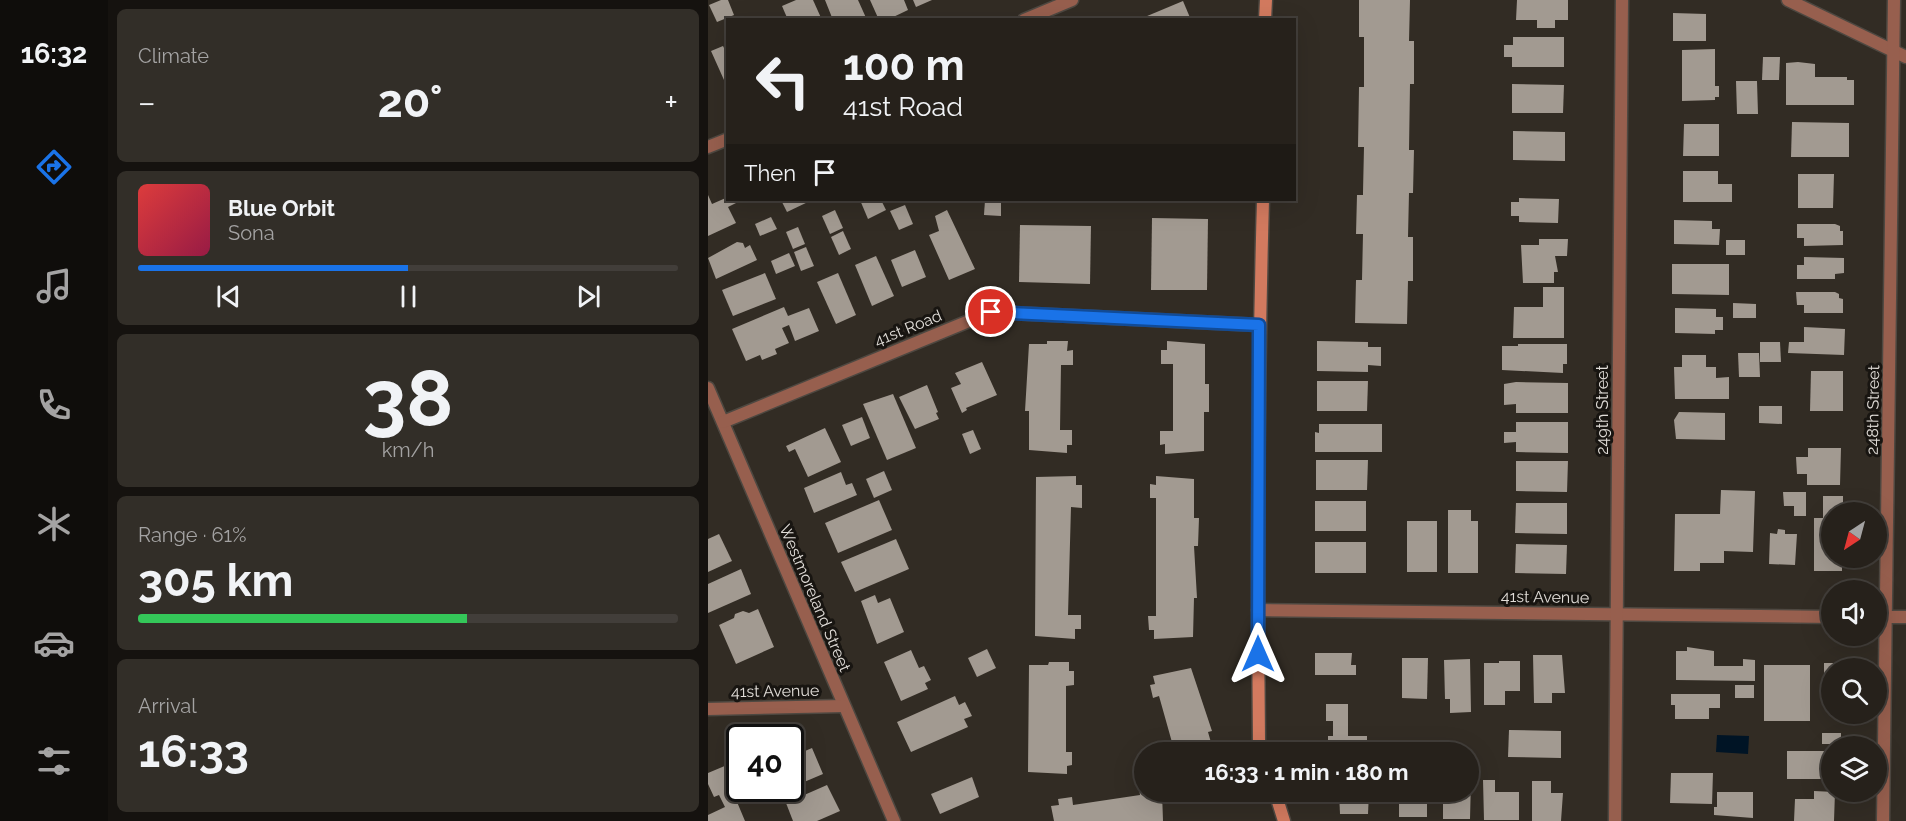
<!DOCTYPE html>
<meta charset="utf-8">
<style>
body{margin:0;font-family:Raleway,sans-serif;background:#322e28;color:#f1f3f6;height:100vh;display:flex;flex-direction:column;font-size:22px;white-space:nowrap}
*{box-sizing:border-box;margin:0}
p{font-size:20px;color:#a4a3a3}
.icon{flex:none;width:33px;height:33px;fill:none;stroke:currentColor;stroke-width:2;stroke-linecap:round;stroke-linejoin:round}
.map{position:relative;flex:1;overflow:hidden}
.details{display:flex;flex-direction:column;gap:9px;padding:9px;background:#15120f;width:600px}
.details>*{flex:none}
.guide{position:absolute;left:18px;top:18px;width:570px;height:183px;border-radius:0px;box-shadow:0 6px 24px #0002,0 0 0 2px #423e3a;background:#26211b;color:#f1f3f6;overflow:hidden}
.needle{width:39px;rotate:216deg}
.buttons{position:absolute;left:1113px;top:502px;display:grid;gap:12px}
.buttons a{display:grid;place-items:center;width:66px;height:66px;border-radius:50%;background:#26211b;box-shadow:0 6px 24px #0002,0 0 0 2px #423e3a;font-size:30px}
.speed{position:absolute;left:18px;top:724px;display:flex;gap:12px;font-size:30px;font-weight:700;text-align:center}
.speed>*{display:grid;place-content:center;width:78px;height:78px;border-radius:50%;background:#26211b;box-shadow:0 6px 24px #0002,0 0 0 2px #423e3a;line-height:1}
.speed .limit{border:3px solid #111;border-radius:9px;background:#fff;color:#111}
.pin{position:absolute;display:grid;place-items:center;width:51px;height:51px;color:#fff;margin:-26px;border:3px solid #fff;border-radius:50%;box-shadow:0 2px 6px #0007}
.me{position:absolute;width:66px;margin:-33px;rotate:0deg;stroke-linejoin:round;filter:drop-shadow(0 0 4px #0008)}
.turn{display:flex;align-items:center;gap:21px;height:126px;padding:0 18px;font-size:27px}
.turn .icon{width:78px;height:78px;stroke-width:2.5}
.turn b{display:block;font-size:42px;line-height:51px}
.then{display:flex;align-items:center;height:57px;padding:0 18px;background:#0003;gap:12px;font-size:22px}
.big{font-size:45px;font-weight:700;line-height:1.1}
.details .widget{flex:1;display:flex;flex-direction:column;justify-content:center;gap:9px;min-width:0;padding:0 21px;border-radius:9px;background:#322e28}
.details .dial{align-items:center;gap:0}
.dial b{font-size:78px;line-height:1}
.song{display:flex;align-items:center;gap:18px}
.cover{width:72px;height:72px;border-radius:9px;background:linear-gradient(135deg,hsl(0 70% 55%),hsl(340 70% 35%))}
.played{height:6px;border-radius:3px;background:linear-gradient(90deg,#1a73e8 50%,#423e3a 50%)}
.keys{display:flex;justify-content:space-around;direction:ltr}
.heat{display:flex;justify-content:space-between;align-items:center;font-size:33px;direction:ltr}
.charge{height:9px;border-radius:4px;background:linear-gradient(90deg,#34c759 61%,#423e3a 0)}
.trip{position:absolute;left:426px;top:742px;width:345px;height:60px;border-radius:30px;background:#26211b;box-shadow:0 6px 24px #0002,0 0 0 2px #423e3a;font-weight:700;line-height:60px;text-align:center}
main{display:flex;flex:1;min-height:0}
.dock{display:flex;flex-direction:column;width:108px;justify-content:space-around;align-items:center;background:#0f0d0b;color:#a4a3a3}
.dock .icon{width:42px;height:42px}
.dock .active{color:#1a73e8}
.dock b{font-size:27px;color:#f1f3f6}
.map>svg:first-child{display:block}
.water{fill:#001425}
.building{fill:#a29a91}
.lines{fill:none;stroke-linecap:round;stroke-linejoin:round}
.street-casing{stroke:#4e4841;stroke-width:15}
.secondary-casing{stroke:#4e4841;stroke-width:15}
.street{stroke:#975f4e;stroke-width:12}
.secondary{stroke:#d27a5f;stroke-width:12}
.route-casing{stroke:#114b97;stroke-width:15}
.route{stroke:#1a73e8;stroke-width:10}
.labels{text-anchor:middle;dominant-baseline:central;stroke-width:6;stroke-linejoin:round;paint-order:stroke}
.street-label{font-size:16px;fill:#e1ddd8;stroke:#181511}
</style>
<main>
<nav class="dock">
<b>16:32</b>
<svg class="icon active" aria-label="directions" viewBox="0 0 24 24"><path d="M12 3l9 9-9 9-9-9zM9 14v-3h6M13 9l2 2-2 2"/></svg>
<svg class="icon" aria-label="music" viewBox="0 0 24 24"><path d="M9 18V5l10-2v13"/><circle cx="6" cy="18" r="3"/><circle cx="16" cy="16" r="3"/></svg>
<svg class="icon" aria-label="phone" viewBox="0 0 24 24"><path d="M5 4h4l2 5-3 2q2 4 5 5l2-3 5 2v4C11 20 4 13 5 4z"/></svg>
<svg class="icon" aria-label="climate" viewBox="0 0 24 24"><path d="M12 3v18M4 7l16 10M4 17L20 7"/></svg>
<svg class="icon" aria-label="car" viewBox="0 0 24 24"><path d="M5 17H2v-5l4-1 3-4h7l3 4 3 1v5h-3M9 17h6M6 11h13"/><circle cx="7" cy="17" r="2"/><circle cx="17" cy="17" r="2"/></svg>
<svg class="icon" aria-label="filters" viewBox="0 0 24 24"><path d="M4 7h16M4 17h16"/><circle cx="9" cy="7" r="2"/><circle cx="15" cy="17" r="2"/></svg>
</nav>
<section class="details">
<div class="widget"><p>Climate</p>
<div class="heat"><a>−</a><b class="big">20°</b><a>+</a></div>
</div>
<div class="widget">
<div class="song"><i class="cover"></i><div><b>Blue Orbit</b><p>Sona</p></div></div>
<div class="played"></div>
<div class="keys"><svg class="icon" aria-label="previous" viewBox="0 0 24 24"><path d="M18 5L8 12l10 7zM5 5v14"/></svg><svg class="icon" aria-label="pause" viewBox="0 0 24 24"><path d="M8 5v14M16 5v14"/></svg><svg class="icon" aria-label="next" viewBox="0 0 24 24"><path d="M6 5l10 7-10 7zM19 5v14"/></svg></div>
</div>
<div class="widget dial"><b>38</b><p>km/h</p></div>
<div class="widget"><p>Range · 61%</p><b class="big">305 km</b><div class="charge"></div></div>
<div class="widget"><p>Arrival</p><b class="big">16:33</b></div>
</section>
<div class="map">
<svg width="1198" height="821" viewBox="0 0 1198 821">
<rect width="100%" height="100%" fill="#322c24"/>
<!-- water -->
<polygon class="water" points="1009,735 1041,736 1040,754 1008,752"/>
<!-- building -->
<g class="building">
<polygon points="13,0 20,0 26,15 9,22 1,5"/>
<polygon points="88,0 105,0 114,20 80,20 74,6"/>
<polygon points="117,0 150,0 159,20 125,20"/>
<polygon points="162,0 196,0 200,10 179,20 171,20"/>
<polygon points="205,0 224,0 208,7"/>
<polygon points="651,0 702,0 701,41 706,41 706,84 702,84 701,150 706,150 705,193 701,193 700,237 705,237 705,281 700,281 699,324 647,323 648,280 654,280 655,234 648,234 649,195 655,195 655,192 656,147 650,147 651,87 656,87 656,37 651,37"/>
<polygon points="809,0 860,0 860,20 847,20 847,28 829,28 829,20 808,20"/>
<polygon points="475,1 483,20 432,20 432,19"/>
<polygon points="965,13 998,14 998,41 965,41"/>
<polygon points="805,37 856,37 856,67 804,67 804,57 796,57 796,45 805,45"/>
<polygon points="15,46 17,50 20,49 20,79 16,80 3,51"/>
<polygon points="1007,49 1007,86 1011,86 1011,97 1007,97 1007,100 974,101 974,50"/>
<polygon points="1055,57 1072,57 1071,80 1054,80"/>
<polygon points="1090,62 1107,64 1107,77 1139,77 1139,80 1146,80 1146,105 1078,105 1078,63"/>
<polygon points="1028,81 1049,81 1050,114 1029,114"/>
<polygon points="804,84 856,85 855,113 804,113"/>
<polygon points="1084,122 1141,123 1141,157 1083,157"/>
<polygon points="976,124 1011,124 1011,156 975,156"/>
<polygon points="805,131 857,132 857,161 805,160"/>
<polygon points="975,171 1010,171 1010,184 1024,184 1024,202 975,202"/>
<polygon points="1090,174 1126,174 1125,208 1090,208"/>
<polygon points="0,195 4,204 20,197 20,200 26,200 28,203 20,207 28,223 0,236"/>
<polygon points="811,198 851,199 850,223 811,222 811,216 803,216 803,202 811,202"/>
<polygon points="73,200 101,200 102,201 79,212"/>
<polygon points="152,200 173,200 178,210 160,219"/>
<polygon points="277,200 293,200 293,216 276,215"/>
<polygon points="197,205 205,224 191,230 182,211"/>
<polygon points="127,210 135,228 122,234 114,216"/>
<polygon points="239,210 267,269 241,280 221,235 231,231 227,216"/>
<polygon points="63,217 69,229 52,236 47,224"/>
<polygon points="444,218 500,219 499,290 443,290"/>
<polygon points="966,220 1004,221 1004,229 1012,229 1011,245 966,244"/>
<polygon points="1089,224 1127,224 1132,226 1132,231 1135,231 1135,245 1096,246 1096,238 1089,238"/>
<polygon points="312,225 383,226 382,284 311,282"/>
<polygon points="90,227 97,244 85,249 78,232"/>
<polygon points="135,231 143,249 131,255 123,237"/>
<polygon points="831,239 860,239 859,256 847,256 850,272 846,272 846,283 815,283 813,245 831,245"/>
<rect x="1018" y="240" width="19" height="15"/>
<polygon points="29,242 35,243 37,248 42,245 49,260 8,279 0,258"/>
<polygon points="98,247 106,266 93,271 86,252"/>
<polygon points="207,250 218,277 194,287 183,260"/>
<polygon points="81,253 87,266 68,274 63,261"/>
<polygon points="168,256 186,296 164,306 147,265"/>
<polygon points="1096,257 1136,258 1136,273 1127,274 1127,279 1089,279 1089,265 1096,265"/>
<polygon points="964,264 1021,264 1021,295 964,294"/>
<polygon points="57,273 68,299 25,316 14,290"/>
<polygon points="130,273 148,315 128,324 109,282"/>
<polygon points="835,287 856,287 856,338 805,338 806,307 835,307"/>
<polygon points="1088,292 1127,292 1131,294 1131,298 1135,299 1135,313 1096,313 1096,305 1089,305"/>
<polygon points="1025,303 1048,304 1048,318 1025,318"/>
<polygon points="76,307 80,316 101,308 111,331 87,341 81,325 74,328 81,343 67,349 69,354 54,360 52,355 38,361 24,329"/>
<polygon points="967,308 1008,309 1008,317 1015,317 1015,330 1007,330 1007,334 967,333"/>
<polygon points="1096,327 1137,329 1136,355 1080,353 1081,342 1096,342"/>
<polygon points="339,341 360,341 359,351 365,350 365,365 353,365 352,430 364,430 364,445 359,445 359,453 321,450 321,411 317,411 321,344 339,344"/>
<polygon points="459,341 497,344 497,384 501,384 501,412 496,412 496,451 457,454 457,444 452,445 452,431 465,431 465,364 453,364 453,350 459,350"/>
<polygon points="609,341 660,342 660,347 673,347 673,366 660,365 660,372 609,371"/>
<polygon points="1052,342 1072,342 1073,362 1052,362"/>
<polygon points="810,344 859,344 859,364 855,364 855,373 794,370 794,346 810,346"/>
<polygon points="1030,353 1051,353 1052,377 1031,377"/>
<polygon points="974,355 998,355 998,367 1008,367 1008,378 1021,377 1021,399 967,399 966,367 974,367"/>
<polygon points="274,362 289,395 258,408 259,410 254,413 243,388 253,384 247,373"/>
<polygon points="1103,371 1135,371 1135,411 1102,411"/>
<polygon points="609,381 660,381 659,411 609,411"/>
<polygon points="808,382 860,383 860,413 808,413 808,404 796,405 796,384"/>
<polygon points="219,385 230,412 228,413 231,419 207,429 191,397"/>
<polygon points="185,394 208,448 179,460 155,404"/>
<polygon points="1051,406 1074,406 1074,424 1051,423"/>
<polygon points="971,412 1017,413 1017,440 968,439 966,420"/>
<polygon points="154,417 162,438 143,446 134,425"/>
<polygon points="808,422 860,422 860,453 808,452 808,442 796,443 796,432 808,432"/>
<polygon points="611,424 674,424 674,452 607,452 607,432 611,433"/>
<polygon points="117,428 133,462 100,477 87,449 81,452 78,446"/>
<polygon points="265,430 273,449 262,454 254,434"/>
<polygon points="1100,448 1133,448 1132,485 1099,485 1099,474 1089,474 1088,457 1100,457"/>
<polygon points="608,460 660,460 659,490 608,490"/>
<polygon points="808,461 860,461 859,492 808,491"/>
<polygon points="176,471 184,490 166,498 158,479"/>
<polygon points="133,472 138,485 144,483 149,495 106,513 96,488"/>
<polygon points="368,476 368,485 374,485 374,508 363,507 360,615 373,615 373,629 367,629 367,639 327,636 328,477"/>
<polygon points="448,476 486,479 486,518 491,518 490,546 486,546 489,598 486,598 485,637 446,639 446,630 441,630 440,616 448,616 448,498 442,498 442,484 448,485"/>
<polygon points="1013,490 1047,491 1045,552 1016,551 1016,563 992,563 992,571 966,571 967,514 1012,514"/>
<polygon points="1075,492 1098,492 1098,516 1086,516 1086,506 1076,506"/>
<polygon points="1115,496 1135,496 1135,513 1124,513 1124,558 1134,558 1134,571 1106,571 1106,518 1115,518"/>
<polygon points="171,500 184,530 130,553 117,523"/>
<rect x="607" y="501" width="51" height="30"/>
<polygon points="808,503 859,503 859,534 807,533"/>
<polygon points="740,510 763,510 763,521 770,521 770,573 740,573"/>
<rect x="699" y="521" width="30" height="51"/>
<polygon points="1070,529 1077,530 1077,534 1089,534 1087,565 1061,564 1062,533 1069,534"/>
<polygon points="11,534 24,561 0,572 0,539"/>
<polygon points="188,539 201,569 147,592 133,562"/>
<rect x="607" y="542" width="51" height="31"/>
<polygon points="808,544 859,545 858,574 807,573"/>
<polygon points="33,569 43,594 0,613 0,584"/>
<polygon points="167,595 170,603 182,598 196,632 169,644 153,601"/>
<polygon points="50,609 66,647 28,664 11,625 26,618 27,614 35,611 41,613"/>
<polygon points="979,647 1006,651 1006,666 1035,666 1035,659 1047,660 1047,681 968,680 968,651 979,651"/>
<polygon points="279,649 288,668 269,677 260,658"/>
<polygon points="203,650 211,668 216,666 223,680 217,683 220,689 193,701 176,662"/>
<polygon points="607,653 644,653 643,665 648,665 648,675 607,675"/>
<polygon points="825,655 854,655 857,693 844,693 844,703 826,703"/>
<polygon points="694,658 720,658 719,699 694,698"/>
<polygon points="762,659 763,712 742,713 742,699 737,699 736,660"/>
<polygon points="791,661 812,661 812,691 797,691 797,705 776,705 776,663 791,663"/>
<polygon points="341,662 361,662 361,671 366,671 366,685 358,686 358,752 364,752 364,765 359,766 359,774 320,772 321,665 340,665"/>
<polygon points="1116,663 1136,663 1136,669 1124,669 1124,708 1116,708"/>
<rect x="1056" y="665" width="46" height="56"/>
<polygon points="483,668 504,731 500,732 506,753 467,753 451,696 445,698 442,685 447,684 445,676"/>
<rect x="1027" y="685" width="19" height="13"/>
<polygon points="963,694 1012,694 1012,708 1001,708 1001,719 967,719 967,705 963,705"/>
<polygon points="247,696 251,705 257,702 264,716 256,719 260,727 203,752 189,722"/>
<polygon points="618,704 640,704 640,736 659,736 659,753 620,753 620,736 625,736 625,721 618,721"/>
<polygon points="801,730 853,731 853,758 800,757"/>
<rect x="1114" y="733" width="19" height="11"/>
<polygon points="86,743 90,754 104,748 115,774 82,788 82,744"/>
<rect x="1079" y="751" width="45" height="28"/>
<polygon points="19,765 29,788 24,790 37,821 0,821 0,815 17,807 11,795 6,797 0,784 0,773"/>
<polygon points="32,766 32,792 22,770"/>
<polygon points="963,773 1005,773 1004,804 962,803"/>
<polygon points="264,777 271,797 232,814 223,794"/>
<polygon points="760,780 763,780 762,819 735,819 735,792 760,792"/>
<polygon points="775,780 787,780 787,792 811,792 811,820 776,820"/>
<polygon points="824,781 843,781 843,793 855,793 853,821 824,821"/>
<polygon points="119,785 132,811 109,821 85,821 78,803"/>
<polygon points="436,786 436,792 454,792 455,821 346,821 343,806 351,805 350,799 364,797 365,805 432,795 431,787"/>
<polygon points="40,789 80,789 47,803"/>
<polygon points="1106,791 1127,792 1126,821 1086,821 1087,799 1106,799"/>
<polygon points="631,792 661,792 660,814 632,814"/>
<rect x="691" y="792" width="28" height="25"/>
<polygon points="1009,792 1045,792 1045,818 1006,815 1006,807 1009,807"/>
</g>
<g class="lines">
<!-- street casing -->
<g class="street-casing">
<g id="street">
<polyline points="1080,0 1198,57"/>
<polyline points="316,20 364,0"/>
<polyline points="0,147 20,139"/>
<polyline points="0,388 186,821"/>
<polyline points="15,422 283,312 551,325"/>
<polyline points="550,610 1124,617"/>
<polyline points="1168,617 1198,617"/>
<polyline points="0,709 135,706"/>
<polyline points="907,821 914,0"/>
<polyline points="1175,821 1186,0"/>
</g>
</g>
<!-- secondary casing -->
<g class="secondary-casing">
<g id="secondary">
<polyline points="557,20 558,0"/>
<path d="M554 753 551 741C549 561 550 380 555 200"/>
<polyline points="567,792 576,821"/>
</g>
</g>
<!-- street -->
<use href="#street" class="street"/>
<!-- secondary -->
<use href="#secondary" class="secondary"/>
</g>
<g class="lines">
<!-- route casing -->
<g class="route-casing">
<polyline id="route" points="283,312 551,325 550,654"/>
</g>
<!-- route -->
<use href="#route" class="route"/>
</g>
<g class="labels">
<!-- street labels -->
<g class="street-label">
<text transform="translate(200 328) rotate(-22)">41st Road</text>
<text transform="translate(894 410) rotate(-90)">249th Street</text>
<text transform="translate(1165 410) rotate(-89)">248th Street</text>
<text transform="translate(837 597) rotate(1)">41st Avenue</text>
<text transform="translate(107 598) rotate(67)">Westmoreland Street</text>
<text transform="translate(67 691) rotate(-1)">41st Avenue</text>
</g>
</g>
</svg>
<div class="buttons">
<a><svg class="needle" viewBox="-14 -14 28 28"><path d="M0-13l5 13h-10z" fill="#e53935"/><path d="M0 13l5-13h-10z" fill="#a4a3a3"/></svg></a>
<a><svg class="icon" aria-label="sound" viewBox="0 0 24 24"><path d="M4 9h4l5-4v14l-5-4H4zM17 9q2 3 0 6"/></svg></a>
<a><svg class="icon" aria-label="search" viewBox="0 0 24 24"><circle cx="10" cy="10" r="6"/><path d="M15 15l6 6"/></svg></a>
<a><svg class="icon" aria-label="layers" viewBox="0 0 24 24"><path d="M12 4l9 5-9 5-9-5zM3 14l9 5 9-5"/></svg></a>
</div>
<div class="speed"><div class="limit">40</div></div>
<div class="pin" style="left:283px;top:312px;background:#d93025"><svg class="icon" aria-label="arrive" viewBox="0 0 24 24"><path d="M6 21V4h12l-3 4 3 4H6"/></svg></div>
<svg class="me" style="left:550px;top:654px" viewBox="-20 -20 40 40"><path d="M0-17L14 15 0 8-14 15z" fill="#1a73e8" stroke="#fff" stroke-width="4"/></svg>
<div class="trip">16:33 · 1 min · 180 m</div>
<div class="guide">
<div class="turn"><svg class="icon" aria-label="left" viewBox="0 0 24 24"><path d="M17 20v-9H6M10 6l-5 5 5 5"/></svg><div><b>100 m</b>41st Road</div></div>
<div class="then">Then<svg class="icon" aria-label="arrive" viewBox="0 0 24 24"><path d="M6 21V4h12l-3 4 3 4H6"/></svg></div>
</div>
</div>
</main>
